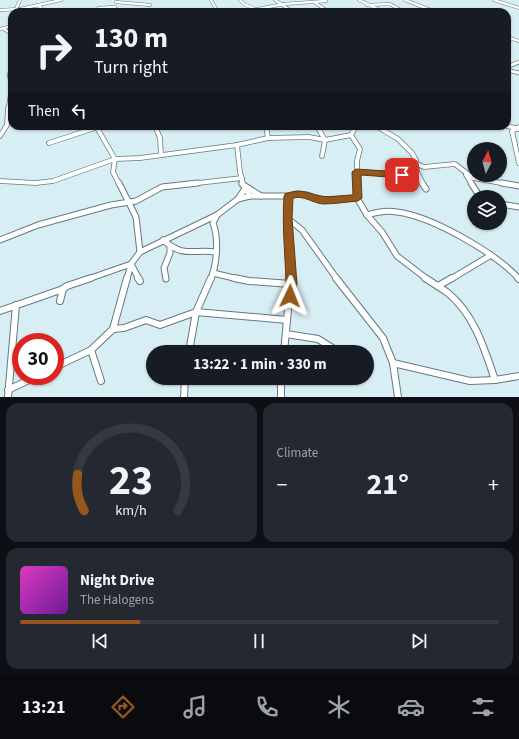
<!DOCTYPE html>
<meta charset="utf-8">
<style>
body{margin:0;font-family:"Source Sans 3",sans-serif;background:#242831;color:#f1f3f6;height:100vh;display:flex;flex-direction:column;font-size:15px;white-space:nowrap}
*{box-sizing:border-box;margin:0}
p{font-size:13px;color:#9ea1a6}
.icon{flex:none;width:22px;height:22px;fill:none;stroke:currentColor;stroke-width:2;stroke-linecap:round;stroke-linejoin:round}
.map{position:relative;height:397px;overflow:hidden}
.drawer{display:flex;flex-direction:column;gap:6px;padding:6px;background:#0d0f14;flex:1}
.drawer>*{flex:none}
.hud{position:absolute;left:8px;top:8px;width:503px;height:122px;border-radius:12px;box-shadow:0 1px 3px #0004;background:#171b24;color:#f1f3f6;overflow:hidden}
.needle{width:26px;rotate:6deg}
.tools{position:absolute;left:467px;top:142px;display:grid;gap:8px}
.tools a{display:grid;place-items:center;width:40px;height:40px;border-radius:50%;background:#171b24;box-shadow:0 1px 3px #0004;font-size:20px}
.speed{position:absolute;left:12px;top:333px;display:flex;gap:8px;font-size:20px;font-weight:700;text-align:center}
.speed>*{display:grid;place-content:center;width:52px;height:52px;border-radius:50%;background:#171b24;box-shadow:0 1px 3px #0004;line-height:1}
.speed .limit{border:6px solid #d22;background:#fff;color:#111}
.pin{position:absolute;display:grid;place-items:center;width:34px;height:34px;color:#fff;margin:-17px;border-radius:8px;box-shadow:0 2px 6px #0006}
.me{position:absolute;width:44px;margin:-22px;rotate:2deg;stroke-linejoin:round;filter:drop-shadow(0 0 3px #0008)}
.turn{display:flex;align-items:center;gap:14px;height:84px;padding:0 20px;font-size:18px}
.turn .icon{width:52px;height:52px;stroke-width:2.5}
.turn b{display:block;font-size:28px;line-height:34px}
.then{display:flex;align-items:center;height:38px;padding:0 20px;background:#0003;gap:8px;font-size:15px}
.big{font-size:30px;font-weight:700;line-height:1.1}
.drawer .widget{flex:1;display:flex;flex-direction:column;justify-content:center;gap:6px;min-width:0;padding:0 14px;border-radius:12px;background:#242831}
.drawer .dial{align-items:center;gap:0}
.dial svg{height:104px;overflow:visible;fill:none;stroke:#363941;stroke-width:7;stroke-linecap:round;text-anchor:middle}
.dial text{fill:#f1f3f6;stroke:none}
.song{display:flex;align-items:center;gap:12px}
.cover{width:48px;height:48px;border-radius:6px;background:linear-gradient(135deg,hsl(310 70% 55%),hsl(280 70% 35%))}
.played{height:4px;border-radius:2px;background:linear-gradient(90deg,#96571d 25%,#363941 25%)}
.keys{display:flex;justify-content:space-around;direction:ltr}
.heat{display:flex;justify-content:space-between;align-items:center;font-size:22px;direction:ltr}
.drawer .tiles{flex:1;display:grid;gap:6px;grid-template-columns:1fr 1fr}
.widget:last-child{grid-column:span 2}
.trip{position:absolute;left:146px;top:345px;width:228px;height:40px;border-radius:20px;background:#171b24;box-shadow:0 1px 3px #0004;font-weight:700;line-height:40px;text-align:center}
.tab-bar{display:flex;height:64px;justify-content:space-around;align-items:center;background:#090b0e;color:#9ea1a6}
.tab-bar .icon{width:28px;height:28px}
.tab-bar .active{color:#96571d}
.tab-bar b{font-size:18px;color:#f1f3f6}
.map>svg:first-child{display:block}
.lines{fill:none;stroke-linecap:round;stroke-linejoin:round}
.street-far4-casing{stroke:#647a7e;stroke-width:3.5}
.street-far3-casing{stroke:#647a7e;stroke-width:4.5}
.street-far2-casing{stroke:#647a7e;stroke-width:5.5}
.street-far1-casing{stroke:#647a7e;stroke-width:7}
.street-casing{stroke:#647a7e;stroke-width:8}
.street-far4{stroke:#fff;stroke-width:2.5}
.street-far3{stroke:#fff;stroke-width:3}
.street-far2{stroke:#fff;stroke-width:4}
.street-far1{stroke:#fff;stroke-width:5}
.street{stroke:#fff;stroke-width:6}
.route{fill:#96571d;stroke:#623913}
</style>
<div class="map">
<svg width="519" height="397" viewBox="0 0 519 397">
<rect width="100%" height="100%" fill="#d7eff4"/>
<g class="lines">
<!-- street-far4 casing -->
<g class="street-far4-casing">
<g id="street-far4">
<polyline points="211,0 216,9 214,12"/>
<polyline points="240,0 244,4 255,9"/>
<polyline points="275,0 293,12"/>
<polyline points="359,0 384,12"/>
<polyline points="405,0 436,12"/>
<polyline points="494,0 519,8"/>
<polyline points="116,2 150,5"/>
<polyline points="314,2 329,12"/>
<polyline points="38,5 41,8 39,12"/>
<polyline points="367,5 390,4 404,12"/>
<polyline points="16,9 20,0"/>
<polyline points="0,10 20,9 61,0"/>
<polyline points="94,12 98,8 115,7"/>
<polyline points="242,12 284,4 326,1"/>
<polyline points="406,12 418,12"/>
<polyline points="0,29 12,26"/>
<polyline points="4,29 11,34 12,38"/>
<polyline points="507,37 519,41"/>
</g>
</g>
<!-- street-far3 casing -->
<g class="street-far3-casing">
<g id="street-far3">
<polyline points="507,70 519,73"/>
<polyline points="508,70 507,67 519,62"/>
<polyline points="8,109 12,85 9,75 12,69"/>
</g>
</g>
<!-- street-far2 casing -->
<g class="street-far2-casing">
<g id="street-far2">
<polyline points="96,126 115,159 113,172 119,184"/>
<polyline points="155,126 160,138 161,155"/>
<polyline points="266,126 268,138"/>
<polyline points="317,126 325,140 322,156"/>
<polyline points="376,126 398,139 412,153 416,160 417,172 423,184"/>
<polyline points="507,126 519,129"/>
<polyline points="519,127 512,131 519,163"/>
<polyline points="351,135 360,149 357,161 357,184"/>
<polyline points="0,136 7,125 8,108"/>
<polyline points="49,143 101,126"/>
<polyline points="237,145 240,172 243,184"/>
<polyline points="417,164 424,167 455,164 473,178 507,184"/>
<polyline points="357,172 418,176"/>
<polyline points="466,175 472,184"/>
<polyline points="0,181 36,183 53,181 115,159 140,158 237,145 268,138 309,137 325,140 351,135 356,126"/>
<polyline points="189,184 242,178"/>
</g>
</g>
<!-- street-far1 casing -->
<g class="street-far1-casing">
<g id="street-far1">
<polyline points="119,183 136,217 140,252"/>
<polyline points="242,183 250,196"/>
<polyline points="357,183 357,198 367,215 382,232 397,256 427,279"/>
<polyline points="422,183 426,189"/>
<polyline points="471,183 480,197"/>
<polyline points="502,183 519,186"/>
<polyline points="242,184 261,196"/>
<polyline points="288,196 287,218 291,279"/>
<polyline points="238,199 250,196 288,196 297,194 307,195 322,200 357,198"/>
<polyline points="500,204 519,207"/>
<path d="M367 215C377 212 387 210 397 212 431 216 496 253 519 279"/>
<polyline points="287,218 302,230 337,279"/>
<polyline points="0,240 38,225 111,205 136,201 162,187 198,183"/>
<path d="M163 240C184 258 192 249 216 252"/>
<polyline points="213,273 238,279"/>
<polyline points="88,279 131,264"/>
<polyline points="127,279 131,264"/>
<polyline points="139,279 131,264 140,252 217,215 238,199 244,190"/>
<polyline points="166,279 164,268 170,253 170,247"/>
<path d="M211 279C217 263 219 239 213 223L217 215"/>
<polyline points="451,279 491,255"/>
</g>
</g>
<!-- street casing -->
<g class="street-casing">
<g id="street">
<polyline points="138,278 140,281"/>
<polyline points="234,278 249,281 291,284"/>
<polyline points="336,278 383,338 393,363 398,397"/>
<path d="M425 278C433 283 441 288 448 293 474 314 485 350 495 380"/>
<polyline points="518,278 519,279"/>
<polyline points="438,286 452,278"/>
<polyline points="60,301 63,289 67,286 91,278"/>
<polyline points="0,311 63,289"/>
<polyline points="113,329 124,328 146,320 160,325 196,312 287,320"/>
<polyline points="286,334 318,339 334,349"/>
<polyline points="91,350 101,381"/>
<polyline points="189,352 196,312 211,278"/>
<polyline points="284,352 291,278"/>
<polyline points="393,363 470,381 495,380 519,376"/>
<polyline points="55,367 91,350 113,329 127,278"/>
<polyline points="281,378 281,397"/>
<polyline points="8,390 37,376"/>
<polyline points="8,397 16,305"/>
<polyline points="184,397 185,378"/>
</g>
</g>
<!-- street-far4 -->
<use href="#street-far4" class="street-far4"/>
<!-- street-far3 -->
<use href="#street-far3" class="street-far3"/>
<!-- street-far2 -->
<use href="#street-far2" class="street-far2"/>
<!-- street-far1 -->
<use href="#street-far1" class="street-far1"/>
<!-- street -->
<use href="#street" class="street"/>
</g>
<!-- route -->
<path class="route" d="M356 169 402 172 407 175 402 178 361 175 362 198 358 201C346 202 334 204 323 204 312 203 304 195 293 198L292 218 297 284 294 300 290 301 286 300C283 294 286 288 286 281 285 253 282 225 284 196L285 194C303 188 305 193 321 196 331 198 343 195 353 195L352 172Z"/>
</svg>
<div class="tools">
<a><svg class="needle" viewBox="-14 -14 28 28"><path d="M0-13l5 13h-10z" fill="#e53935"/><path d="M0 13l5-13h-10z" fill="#9ea1a6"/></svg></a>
<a><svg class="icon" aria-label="layers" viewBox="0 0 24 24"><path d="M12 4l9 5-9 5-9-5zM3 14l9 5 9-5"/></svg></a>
</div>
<div class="speed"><div class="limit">30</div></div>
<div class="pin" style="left:402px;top:175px;background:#d93025"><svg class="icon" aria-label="arrive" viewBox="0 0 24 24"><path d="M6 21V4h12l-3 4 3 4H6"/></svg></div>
<svg class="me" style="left:290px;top:296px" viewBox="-20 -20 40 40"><path d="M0-17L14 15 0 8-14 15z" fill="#96571d" stroke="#fff" stroke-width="4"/></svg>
<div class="trip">13:22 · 1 min · 330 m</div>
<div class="hud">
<div class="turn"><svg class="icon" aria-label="right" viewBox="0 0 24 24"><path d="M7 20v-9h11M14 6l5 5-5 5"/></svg><div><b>130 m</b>Turn right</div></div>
<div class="then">Then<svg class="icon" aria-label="left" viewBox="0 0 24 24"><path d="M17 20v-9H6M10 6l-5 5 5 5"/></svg></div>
</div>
</div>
<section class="drawer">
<div class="tiles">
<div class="widget dial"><svg viewBox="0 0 100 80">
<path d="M14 69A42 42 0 1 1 86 69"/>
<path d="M14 69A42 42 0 0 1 9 41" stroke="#96571d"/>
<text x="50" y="56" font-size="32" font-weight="700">23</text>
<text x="50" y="72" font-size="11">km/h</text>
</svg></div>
<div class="widget"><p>Climate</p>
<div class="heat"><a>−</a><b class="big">21°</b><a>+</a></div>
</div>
<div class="widget">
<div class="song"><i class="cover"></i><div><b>Night Drive</b><p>The Halogens</p></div></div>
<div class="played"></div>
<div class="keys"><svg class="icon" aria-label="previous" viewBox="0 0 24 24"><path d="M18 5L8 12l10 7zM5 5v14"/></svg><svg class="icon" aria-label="pause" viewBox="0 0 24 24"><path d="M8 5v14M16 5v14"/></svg><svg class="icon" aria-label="next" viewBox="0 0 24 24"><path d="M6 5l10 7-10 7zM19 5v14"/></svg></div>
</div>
</div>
</section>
<nav class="tab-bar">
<b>13:21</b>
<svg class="icon active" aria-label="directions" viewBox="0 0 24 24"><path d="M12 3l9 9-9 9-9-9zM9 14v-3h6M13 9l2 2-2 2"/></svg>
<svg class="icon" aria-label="music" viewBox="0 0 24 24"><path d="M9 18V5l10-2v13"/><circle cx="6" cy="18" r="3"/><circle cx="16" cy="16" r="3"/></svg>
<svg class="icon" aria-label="phone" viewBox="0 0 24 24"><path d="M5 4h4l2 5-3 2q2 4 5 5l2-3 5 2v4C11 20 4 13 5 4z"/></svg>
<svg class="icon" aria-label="climate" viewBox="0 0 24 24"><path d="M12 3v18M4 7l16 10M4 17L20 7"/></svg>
<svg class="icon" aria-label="car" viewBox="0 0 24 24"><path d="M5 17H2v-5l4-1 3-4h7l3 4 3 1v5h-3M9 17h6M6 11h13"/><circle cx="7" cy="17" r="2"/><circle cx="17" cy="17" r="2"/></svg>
<svg class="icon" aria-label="filters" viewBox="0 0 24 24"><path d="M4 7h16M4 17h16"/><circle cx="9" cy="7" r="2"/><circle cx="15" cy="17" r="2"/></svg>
</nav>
